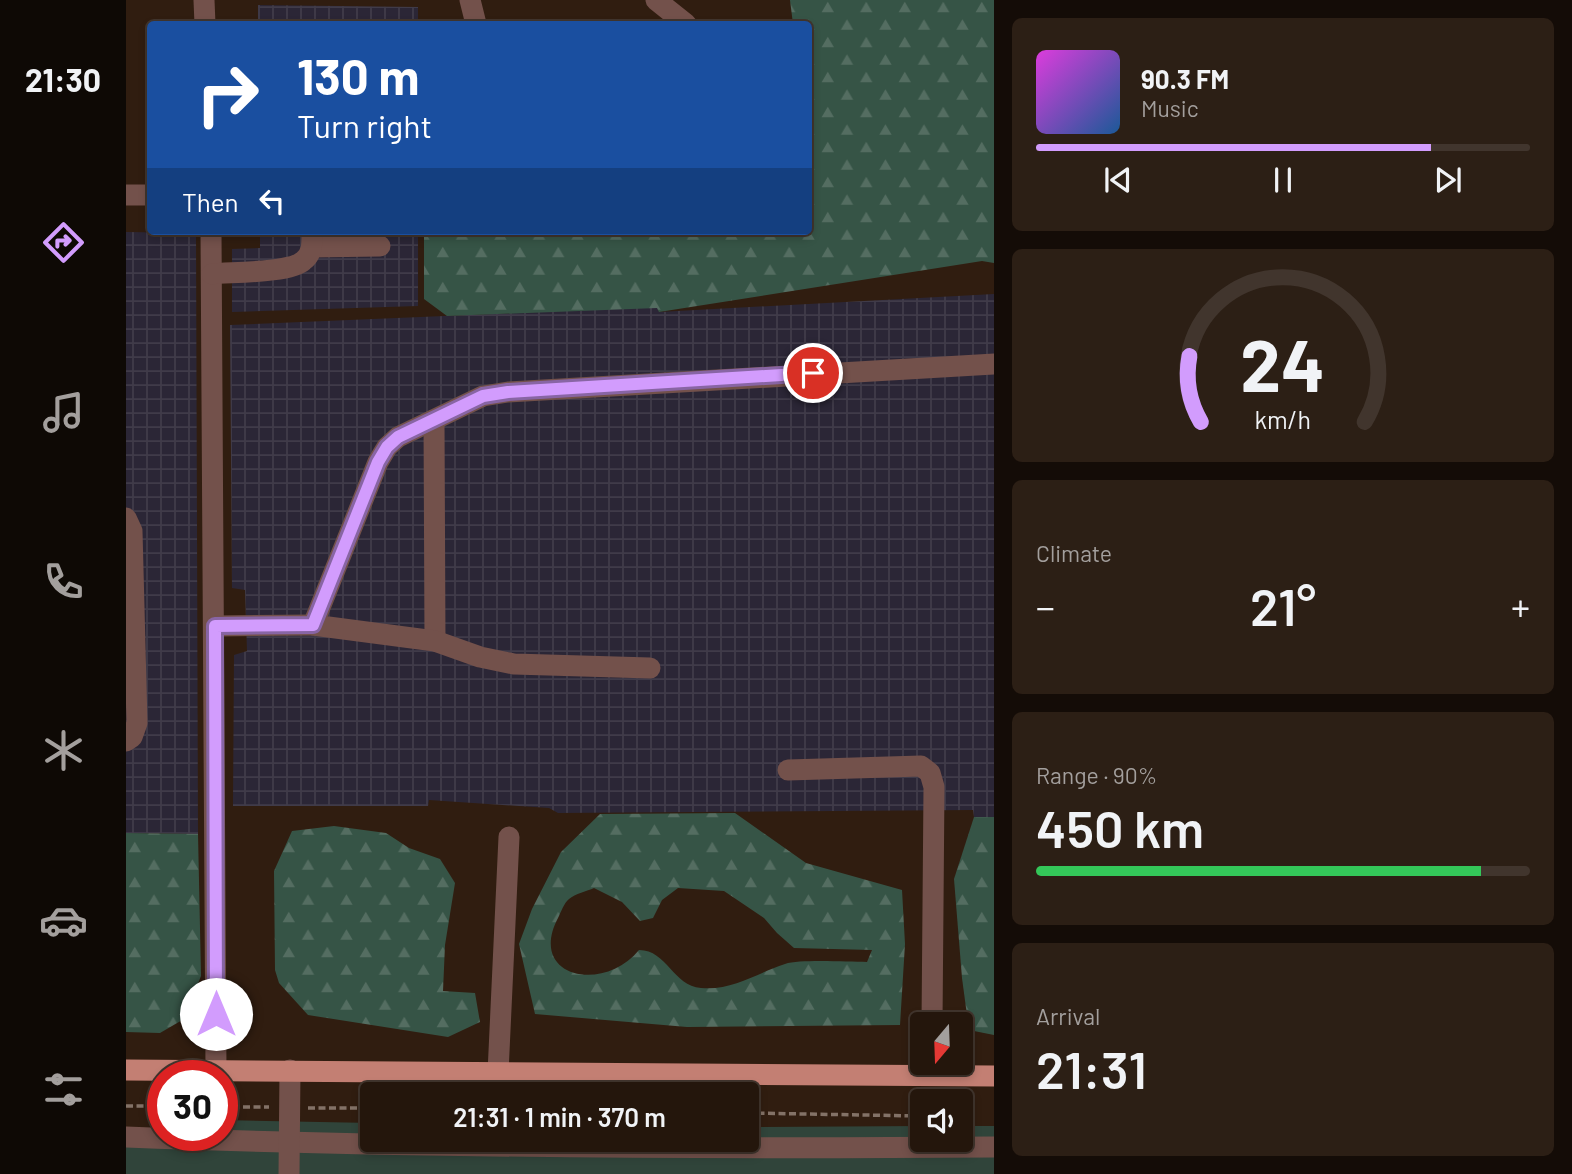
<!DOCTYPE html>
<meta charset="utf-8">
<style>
body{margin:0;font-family:Barlow,sans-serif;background:#2c1f15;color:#f1f3f6;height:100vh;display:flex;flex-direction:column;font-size:26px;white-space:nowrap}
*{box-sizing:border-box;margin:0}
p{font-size:23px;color:#a39f9d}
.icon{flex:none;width:38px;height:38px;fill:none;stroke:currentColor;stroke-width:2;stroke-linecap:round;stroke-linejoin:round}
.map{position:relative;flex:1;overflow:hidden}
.details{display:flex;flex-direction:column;gap:18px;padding:18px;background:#140c07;width:578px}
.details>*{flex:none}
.guide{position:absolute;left:21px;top:21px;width:665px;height:214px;border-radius:7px;box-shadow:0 4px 10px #0003,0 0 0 2px #41352d;background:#1a4fa0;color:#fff;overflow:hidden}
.needle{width:46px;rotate:199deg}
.fabs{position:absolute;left:784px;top:1012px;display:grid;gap:14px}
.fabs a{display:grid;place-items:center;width:63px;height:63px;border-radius:7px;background:#24160c;box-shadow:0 4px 10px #0003,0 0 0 2px #41352d;font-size:35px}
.speed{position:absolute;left:21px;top:1060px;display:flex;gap:14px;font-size:35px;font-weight:700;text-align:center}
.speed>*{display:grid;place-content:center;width:91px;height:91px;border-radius:50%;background:#24160c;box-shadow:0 4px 10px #0003,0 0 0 2px #41352d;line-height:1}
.speed .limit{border:10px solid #d22;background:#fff;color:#111}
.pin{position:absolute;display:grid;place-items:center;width:60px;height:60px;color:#fff;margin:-30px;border:4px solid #fff;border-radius:50%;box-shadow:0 2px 7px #0007}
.me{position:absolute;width:77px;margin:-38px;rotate:0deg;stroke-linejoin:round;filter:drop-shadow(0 0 5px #0008)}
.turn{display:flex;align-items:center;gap:24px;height:147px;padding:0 35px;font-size:32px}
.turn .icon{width:91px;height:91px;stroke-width:2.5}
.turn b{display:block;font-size:49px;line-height:60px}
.then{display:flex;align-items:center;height:66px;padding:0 35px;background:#0003;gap:14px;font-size:26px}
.big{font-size:52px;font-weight:600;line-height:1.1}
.details .widget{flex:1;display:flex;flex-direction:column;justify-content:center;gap:10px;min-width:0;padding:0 24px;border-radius:10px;background:#2c1f15}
.details .dial{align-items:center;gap:0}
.dial svg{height:182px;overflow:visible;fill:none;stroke:#41352d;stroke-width:7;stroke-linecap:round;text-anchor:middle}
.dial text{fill:#f1f3f6;stroke:none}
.song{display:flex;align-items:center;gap:21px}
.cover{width:84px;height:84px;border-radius:10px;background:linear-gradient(135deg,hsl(300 70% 55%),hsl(210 70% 35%))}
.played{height:7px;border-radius:4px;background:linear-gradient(90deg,#d29cfd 80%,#41352d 80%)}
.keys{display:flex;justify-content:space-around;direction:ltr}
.heat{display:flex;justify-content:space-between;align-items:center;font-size:38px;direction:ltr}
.charge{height:10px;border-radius:5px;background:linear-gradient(90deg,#34c759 90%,#41352d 0)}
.trip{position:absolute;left:234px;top:1082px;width:399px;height:70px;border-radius:7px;background:#24160c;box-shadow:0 4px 10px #0003,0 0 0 2px #41352d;font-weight:600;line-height:70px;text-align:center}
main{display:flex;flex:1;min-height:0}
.dock{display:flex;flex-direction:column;width:126px;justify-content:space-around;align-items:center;background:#0e0905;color:#a39f9d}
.dock .icon{width:49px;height:49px}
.dock .active{color:#d29cfd}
.dock b{font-size:32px;color:#f1f3f6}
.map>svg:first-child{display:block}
.industrial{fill:url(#industrial-grid)}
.green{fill:#30443a}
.forest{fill:url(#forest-firs);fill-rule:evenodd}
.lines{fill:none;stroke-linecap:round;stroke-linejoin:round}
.path{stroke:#837267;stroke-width:3.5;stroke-dasharray:7 3.5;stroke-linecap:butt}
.minor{stroke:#73514b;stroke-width:21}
.major{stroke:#c37f73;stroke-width:21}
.route-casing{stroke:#8865a4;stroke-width:18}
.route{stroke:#d29cfd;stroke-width:12}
</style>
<main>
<nav class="dock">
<b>21:30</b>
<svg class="icon active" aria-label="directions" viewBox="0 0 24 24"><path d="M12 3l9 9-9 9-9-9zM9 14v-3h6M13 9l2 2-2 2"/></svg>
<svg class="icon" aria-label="music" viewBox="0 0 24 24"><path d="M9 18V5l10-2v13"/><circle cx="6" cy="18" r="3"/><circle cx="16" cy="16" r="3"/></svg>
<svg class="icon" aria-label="phone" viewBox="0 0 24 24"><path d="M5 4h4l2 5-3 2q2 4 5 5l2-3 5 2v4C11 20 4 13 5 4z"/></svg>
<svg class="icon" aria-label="climate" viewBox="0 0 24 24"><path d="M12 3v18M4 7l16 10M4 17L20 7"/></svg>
<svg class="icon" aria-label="car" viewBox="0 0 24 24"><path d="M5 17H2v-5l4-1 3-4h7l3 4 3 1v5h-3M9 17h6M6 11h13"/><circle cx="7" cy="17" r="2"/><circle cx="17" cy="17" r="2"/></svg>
<svg class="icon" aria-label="filters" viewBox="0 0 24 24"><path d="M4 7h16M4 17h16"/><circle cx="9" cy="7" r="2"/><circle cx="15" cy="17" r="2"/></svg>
</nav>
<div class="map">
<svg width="869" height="1174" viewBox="0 0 869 1174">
<defs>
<pattern id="industrial-grid" width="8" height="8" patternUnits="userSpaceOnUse" patternTransform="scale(1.75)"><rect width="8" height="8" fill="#2b2636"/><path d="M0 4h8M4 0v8" fill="none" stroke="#403b49"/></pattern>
<pattern id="forest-firs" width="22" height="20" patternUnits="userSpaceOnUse" patternTransform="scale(1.75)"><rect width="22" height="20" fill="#365446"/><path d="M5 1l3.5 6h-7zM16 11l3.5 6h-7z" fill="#546d61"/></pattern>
</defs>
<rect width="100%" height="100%" fill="#301d10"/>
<!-- industrial -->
<g class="industrial">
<polygon points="132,5 292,7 292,24 132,24"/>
<polygon points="134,231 292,231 292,306 106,312 106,249 134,248"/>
<polygon points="0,232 70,233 72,834 0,833"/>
<polygon points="868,294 868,817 848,817 847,810 432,813 423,808 303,800 302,806 107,806 108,655 121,651 119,590 106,588 104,325 532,307 533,312"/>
</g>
<!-- green -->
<polygon class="green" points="96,1120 247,1123 247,1139 621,1139 621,1127 796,1126 796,1139 835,1139 835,1126 868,1126 868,1174 0,1174 0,1144 96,1136"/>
<!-- forest -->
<g class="forest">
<polygon points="664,0 868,0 868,263 856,261 533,312 531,308 321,316 298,299 298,231 682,231 682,24 667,24"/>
<path d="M609 813 680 863 776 890 779 944 774 1025 561 1027 409 1014 393 944 406 909 435 852 474 814ZM468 888 496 902 514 921 527 918 536 900 552 888 598 891 638 918 651 933 668 948 746 950 741 962C721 962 675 959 659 964 631 973 606 991 575 988 547 986 541 950 513 950 477 994 401 977 432 918 435 912 438 903 443 899 449 894 461 891 468 888Z"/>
<polygon points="848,817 868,817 868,1035 843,1030 836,978 828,879"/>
<polygon points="208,826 260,833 283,848 314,859 329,883 319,945 317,991 349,993 354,1022 322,1037 182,1015 153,983 149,970 148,871 166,831"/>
<polygon points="0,833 72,834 75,976 58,1019 34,1033 0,1032"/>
</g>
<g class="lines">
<!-- path -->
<g class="path">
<polyline points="0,1106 37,1106"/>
<polyline points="96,1107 143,1107"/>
<polyline points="182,1108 247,1108"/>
<polyline points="621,1113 796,1116"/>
</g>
<!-- minor -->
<g class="minor">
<polyline points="78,0 79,24"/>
<polyline points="344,0 350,24"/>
<polyline points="530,0 560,24"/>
<polyline points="0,195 24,195"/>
<polyline points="85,231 90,1070"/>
<polyline points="186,247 254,246"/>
<path d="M86 274C105 272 164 273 177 261 187 254 186 242 186 231"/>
<polyline points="308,420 309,641"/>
<polyline points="0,518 6,531 11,723 6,737 0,741"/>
<polyline points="89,626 187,625"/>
<polyline points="524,668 388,664 354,657 309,641 187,625 252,462 261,447 272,437 357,396 382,392 869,364"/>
<polyline points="662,770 795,766 804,773 808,787 806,1024"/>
<polyline points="372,1073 383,837"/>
<path d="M0 1137C289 1148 579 1149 869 1147"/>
<polyline points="163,1174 164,1070"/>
</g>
<!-- major -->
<polyline class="major" points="0,1070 869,1076"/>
</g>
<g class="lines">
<!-- route casing -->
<g class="route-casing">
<polyline id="route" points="90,1014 89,626 187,625 252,462 261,447 272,437 357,396 382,392 687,373"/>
</g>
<!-- route -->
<use href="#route" class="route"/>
</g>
</svg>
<div class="fabs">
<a><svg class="needle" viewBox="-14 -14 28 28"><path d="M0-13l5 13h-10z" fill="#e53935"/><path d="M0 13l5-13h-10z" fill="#a39f9d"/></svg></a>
<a><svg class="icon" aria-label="sound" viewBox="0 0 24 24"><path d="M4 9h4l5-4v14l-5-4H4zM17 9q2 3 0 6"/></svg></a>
</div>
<div class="speed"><div class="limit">30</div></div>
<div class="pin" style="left:687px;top:373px;background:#d93025"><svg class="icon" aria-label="arrive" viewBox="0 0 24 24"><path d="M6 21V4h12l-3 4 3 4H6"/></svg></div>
<svg class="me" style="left:90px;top:1014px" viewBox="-20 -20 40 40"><circle r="19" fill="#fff"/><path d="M0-13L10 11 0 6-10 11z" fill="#d29cfd"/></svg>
<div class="trip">21:31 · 1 min · 370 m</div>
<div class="guide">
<div class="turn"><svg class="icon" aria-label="right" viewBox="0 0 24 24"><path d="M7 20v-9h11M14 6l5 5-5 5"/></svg><div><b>130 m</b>Turn right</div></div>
<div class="then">Then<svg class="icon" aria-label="left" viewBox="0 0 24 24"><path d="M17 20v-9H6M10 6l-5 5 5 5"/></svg></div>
</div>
</div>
<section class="details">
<div class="widget">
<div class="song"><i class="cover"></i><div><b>90.3 FM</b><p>Music</p></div></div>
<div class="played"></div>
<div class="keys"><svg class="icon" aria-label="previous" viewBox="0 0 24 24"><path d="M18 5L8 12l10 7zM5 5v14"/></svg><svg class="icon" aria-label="pause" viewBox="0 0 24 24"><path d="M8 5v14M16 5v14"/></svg><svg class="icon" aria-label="next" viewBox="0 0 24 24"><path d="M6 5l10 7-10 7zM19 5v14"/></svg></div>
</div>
<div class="widget dial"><svg viewBox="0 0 100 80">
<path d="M14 69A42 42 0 1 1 86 69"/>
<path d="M14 69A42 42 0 0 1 9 40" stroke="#d29cfd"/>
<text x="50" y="56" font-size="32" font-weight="700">24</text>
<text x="50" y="72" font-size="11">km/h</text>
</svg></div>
<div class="widget"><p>Climate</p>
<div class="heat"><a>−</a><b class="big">21°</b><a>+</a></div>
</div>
<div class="widget"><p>Range · 90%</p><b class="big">450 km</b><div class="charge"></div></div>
<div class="widget"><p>Arrival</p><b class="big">21:31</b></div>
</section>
</main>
